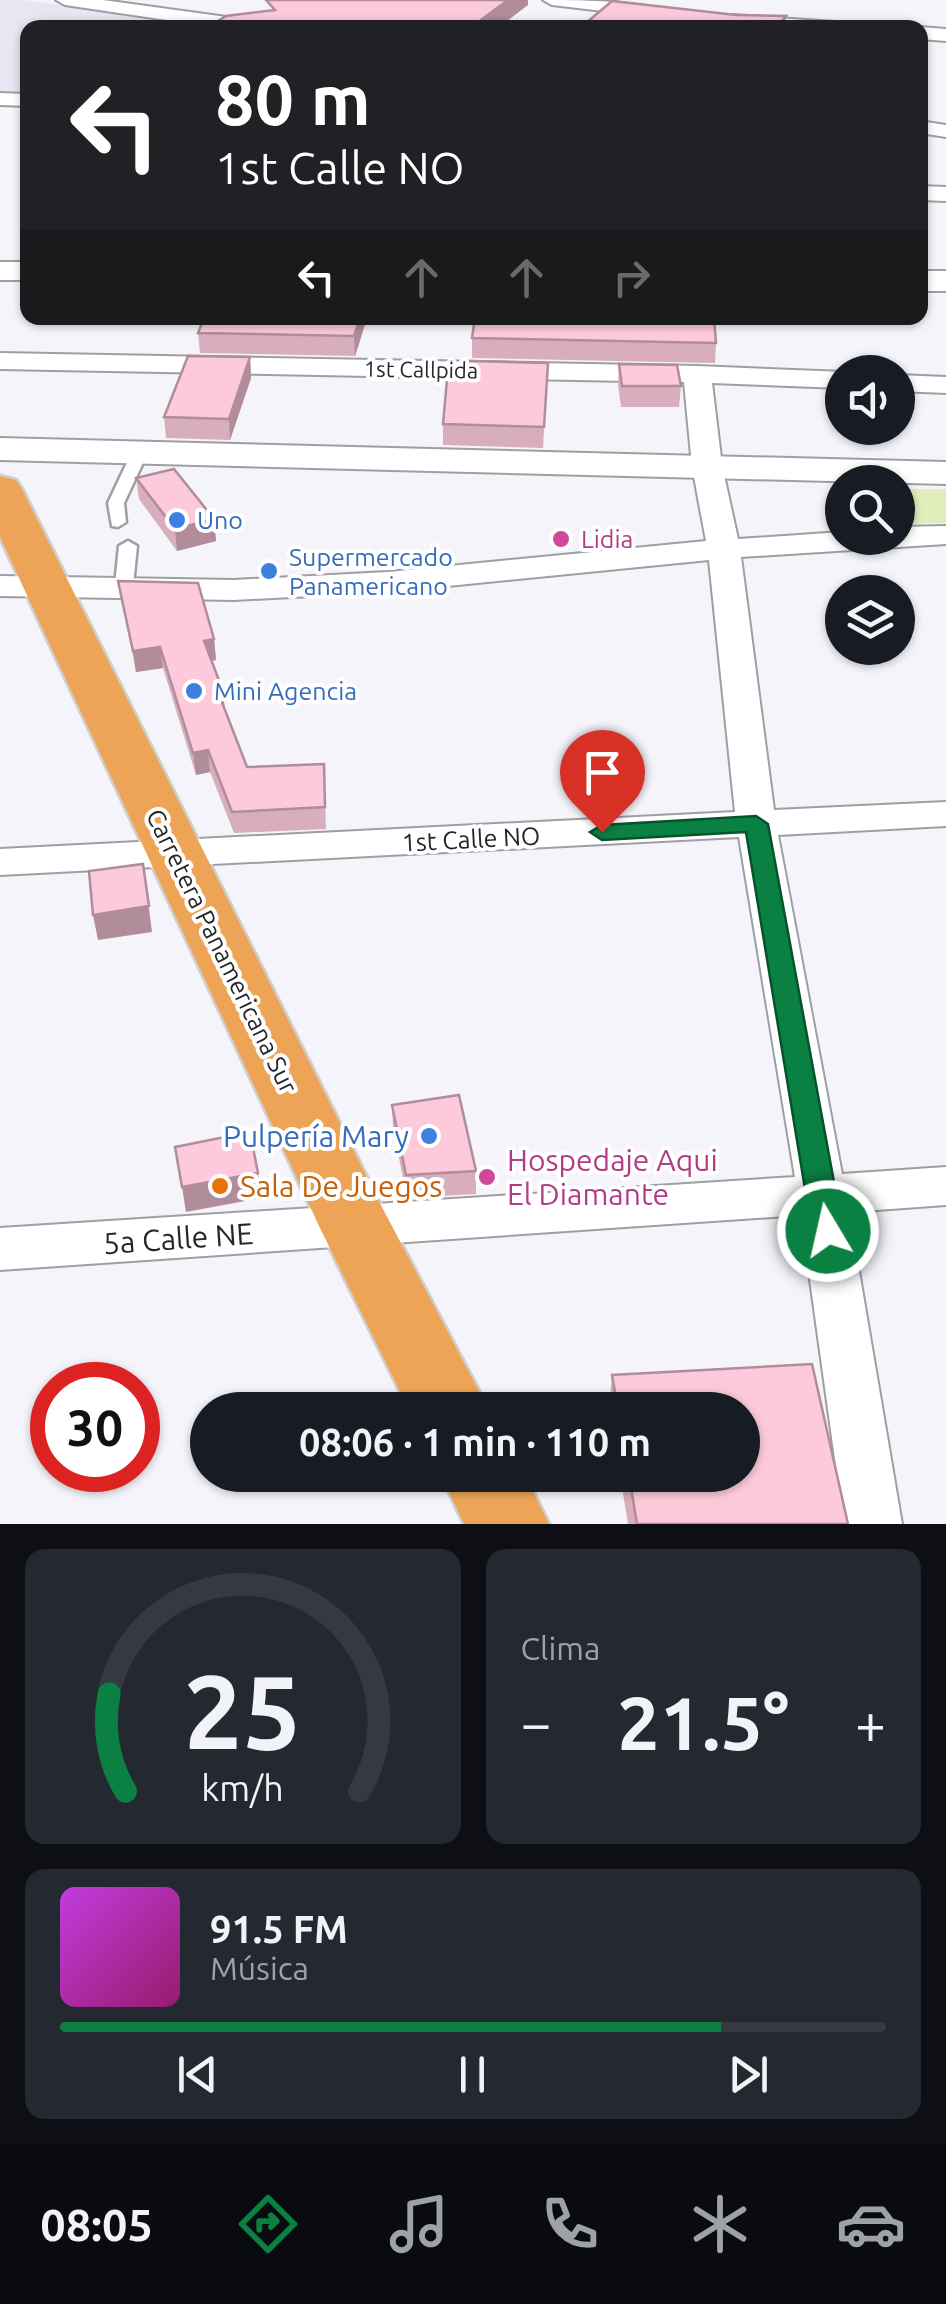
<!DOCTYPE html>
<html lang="es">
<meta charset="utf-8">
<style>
body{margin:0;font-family:Ubuntu,sans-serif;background:#242831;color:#f1f3f6;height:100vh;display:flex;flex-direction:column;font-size:38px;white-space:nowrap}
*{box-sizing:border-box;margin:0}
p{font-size:32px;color:#9ea1a6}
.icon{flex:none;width:55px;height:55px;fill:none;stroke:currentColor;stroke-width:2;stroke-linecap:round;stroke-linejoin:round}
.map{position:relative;height:1524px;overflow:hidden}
.details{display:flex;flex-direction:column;gap:25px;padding:25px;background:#0d0f14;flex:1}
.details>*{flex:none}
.top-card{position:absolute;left:20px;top:20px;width:908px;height:305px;border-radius:20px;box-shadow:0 2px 8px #0004;background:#202124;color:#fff;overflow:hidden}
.buttons{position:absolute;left:825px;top:355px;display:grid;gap:20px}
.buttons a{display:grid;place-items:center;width:90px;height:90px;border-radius:50%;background:#171b24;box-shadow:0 2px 8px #0004;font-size:50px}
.speed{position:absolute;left:30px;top:1362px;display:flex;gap:20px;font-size:50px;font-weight:700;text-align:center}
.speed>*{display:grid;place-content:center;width:130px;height:130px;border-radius:50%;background:#171b24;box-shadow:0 2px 8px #0004;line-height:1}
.speed .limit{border:15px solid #d22;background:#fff;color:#111}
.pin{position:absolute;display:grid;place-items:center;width:85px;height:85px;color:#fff;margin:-102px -42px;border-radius:50% 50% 50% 0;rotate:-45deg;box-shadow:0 0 10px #0007}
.pin .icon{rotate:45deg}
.me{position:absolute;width:110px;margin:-55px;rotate:351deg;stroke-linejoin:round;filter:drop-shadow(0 0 8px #0008)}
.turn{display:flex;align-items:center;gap:35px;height:210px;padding:0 30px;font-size:45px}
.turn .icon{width:130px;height:130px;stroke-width:2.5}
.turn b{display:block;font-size:70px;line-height:85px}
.lanes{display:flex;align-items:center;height:95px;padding:0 30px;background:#0003;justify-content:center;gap:50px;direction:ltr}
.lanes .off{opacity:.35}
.big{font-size:75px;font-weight:700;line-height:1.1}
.details .tile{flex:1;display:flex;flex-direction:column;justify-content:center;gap:15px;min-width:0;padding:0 35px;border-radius:20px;background:#242831}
.details .dial{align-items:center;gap:0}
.dial svg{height:260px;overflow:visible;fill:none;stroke:#363941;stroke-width:7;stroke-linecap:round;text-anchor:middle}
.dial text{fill:#f1f3f6;stroke:none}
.song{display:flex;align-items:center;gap:30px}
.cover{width:120px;height:120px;border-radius:15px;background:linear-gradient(135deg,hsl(290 70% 55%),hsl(320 70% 35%))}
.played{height:10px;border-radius:5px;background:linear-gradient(90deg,#0b8043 80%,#363941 80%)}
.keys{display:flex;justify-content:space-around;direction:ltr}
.heat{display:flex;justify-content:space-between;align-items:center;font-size:55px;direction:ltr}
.details .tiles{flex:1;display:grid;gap:25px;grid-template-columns:1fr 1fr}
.tile:last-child{grid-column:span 2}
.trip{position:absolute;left:190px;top:1392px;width:570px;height:100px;border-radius:50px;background:#171b24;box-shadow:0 2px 8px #0004;font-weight:700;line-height:100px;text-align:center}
.menu{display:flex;height:160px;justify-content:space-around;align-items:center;background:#090b0e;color:#9ea1a6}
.menu .icon{width:70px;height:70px}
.menu .selected{color:#0b8043}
.menu b{font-size:45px;color:#f1f3f6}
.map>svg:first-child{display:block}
.built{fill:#e7e7f4}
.green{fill:#e0eebb}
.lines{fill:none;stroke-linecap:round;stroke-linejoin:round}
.service-casing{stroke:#9e9ea4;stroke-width:5}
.minor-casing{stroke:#9e9ea4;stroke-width:4}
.tertiary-casing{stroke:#9e9ea4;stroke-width:4}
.trunk-casing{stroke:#cfcfd0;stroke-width:5}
.service{fill:#fff;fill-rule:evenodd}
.minor{fill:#fff;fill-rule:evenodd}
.tertiary{fill:#fff;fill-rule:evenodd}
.trunk{fill:#eea456;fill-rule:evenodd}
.wall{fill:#d9aebc}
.shaded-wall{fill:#b08d99}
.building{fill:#fccadb;stroke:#b08d99;stroke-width:2.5}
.route{fill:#0b8043;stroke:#07532c;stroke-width:2.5}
.shop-dot{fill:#3f7fe0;stroke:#fff;stroke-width:4}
.hotel-dot{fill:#d1479c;stroke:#fff;stroke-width:4}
.food-dot{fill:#e8710a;stroke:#fff;stroke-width:4}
.labels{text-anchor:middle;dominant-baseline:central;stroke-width:8;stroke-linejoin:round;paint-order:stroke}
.far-street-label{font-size:22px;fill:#262628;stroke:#fff}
.shop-label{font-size:25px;fill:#366cbe;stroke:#fff;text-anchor:start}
.hotel-label{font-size:25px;fill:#b23c85;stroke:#fff;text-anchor:start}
.street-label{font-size:25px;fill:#262628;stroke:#fff}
.near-shop-label{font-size:30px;fill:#366cbe;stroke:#fff;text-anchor:end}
.near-hotel-label{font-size:30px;fill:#b23c85;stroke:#fff;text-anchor:start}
.near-food-label{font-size:30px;fill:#c56008;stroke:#fff;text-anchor:start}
.near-street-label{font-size:30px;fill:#262628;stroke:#fff}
</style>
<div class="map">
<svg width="946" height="1524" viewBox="0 0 946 1524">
<rect width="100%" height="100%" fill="#f4f4fa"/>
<!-- built -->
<polygon class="built" points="0,0 24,0 214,27 28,28 27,99 0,98"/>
<!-- green -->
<polygon class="green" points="898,489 946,489 946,523 898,524"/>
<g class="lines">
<!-- service casing -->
<g class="service-casing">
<g id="service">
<polygon points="140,447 148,452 124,503 126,522 118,527 112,526 108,503 132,452"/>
<polygon points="128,541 137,546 133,585 124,590 115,585 119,546"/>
</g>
</g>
<!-- minor casing -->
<g class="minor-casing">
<g id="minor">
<polygon points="56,0 103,0 264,22 273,28 221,28 65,5"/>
<path d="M543 0C572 0 642 0 663 12L654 17 552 5Z"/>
<polygon points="734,15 836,22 845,28 727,25 725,21"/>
<polygon points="920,27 946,29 946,41 920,39"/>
<polygon points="0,93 28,94 28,106 0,105"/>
<polygon points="920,121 946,125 946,137 920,133"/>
<polygon points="920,186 946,187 946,201 920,200"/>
<polygon points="0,353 697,366 845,372 842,388 712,383 722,466 738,539 842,532 842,538 898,538 898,527 946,526 946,544 741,557 774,810 946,802 946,826 778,835 842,1174 946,1167 946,1205 849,1212 902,1524 844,1524 801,1215 0,1270 0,1228 795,1177 739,837 0,875 0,849 735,812 709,560 388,592 234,600 0,596 0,576 234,580 388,572 706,541 692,466 684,382 0,369"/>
<polygon points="898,375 946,377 946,393 898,391"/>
</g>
</g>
<!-- tertiary casing -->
<g class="tertiary-casing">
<g id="tertiary">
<rect x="0" y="262" width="28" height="18"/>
<rect x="920" y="271" width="26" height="20"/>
<polygon points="0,438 946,462 946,484 0,460"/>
</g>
</g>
<!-- trunk casing -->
<g class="trunk-casing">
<g id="trunk">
<polygon points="0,476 16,480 22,489 384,1211 489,1410 409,1410 319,1226 0,537"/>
<polygon points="441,1475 525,1475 549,1524 464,1524"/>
</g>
</g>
<!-- service -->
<use href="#service" class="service"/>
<!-- minor -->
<use href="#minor" class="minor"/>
<!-- tertiary -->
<use href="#tertiary" class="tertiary"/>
<!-- trunk -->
<use href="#trunk" class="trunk"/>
</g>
<!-- wall -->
<g class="wall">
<polygon points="204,318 367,318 355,356 200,353 198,333"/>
<polygon points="472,338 716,343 715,363 472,358"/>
<polygon points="250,357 251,378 230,440 166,438 164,417"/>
<polygon points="548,363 543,448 443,445 443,424 468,380"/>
<polygon points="619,364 681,386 679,407 621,407 618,384"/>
<polygon points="136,478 214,519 216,541 177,551 139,499"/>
<polygon points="118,581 214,639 216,660 212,661 225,712 247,767 324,764 326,829 234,833 210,772 196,775 163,668 136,672"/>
<polygon points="392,1105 476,1171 476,1194 407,1198 393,1128"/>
<polygon points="812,1364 848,1524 628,1524 620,1475 742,1475 742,1410 609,1410 612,1375"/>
</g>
<!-- shaded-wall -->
<g class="shaded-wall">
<polygon points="508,0 528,0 528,5 498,28 470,28"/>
<polygon points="786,16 785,28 775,28"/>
<polygon points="360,318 367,318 355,356 354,336"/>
<polygon points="250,357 251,378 230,440 229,419"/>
<polygon points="214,519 216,541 177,551 175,529"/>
<polygon points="214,639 216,660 207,662 204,641"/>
<polygon points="160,647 163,668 136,672 133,651"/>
<polygon points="223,691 225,712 218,692"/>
<polygon points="208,750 210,772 196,775 193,753"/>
<polygon points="143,864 152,932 98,940 93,915"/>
<polygon points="258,1173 261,1198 186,1212 182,1187"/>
</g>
<!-- building -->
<g class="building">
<polygon points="266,0 508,0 470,28 207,28 226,16 275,10"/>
<polygon points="612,1 736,15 786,16 775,28 580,28"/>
<polygon points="204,318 360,318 354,336 198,333"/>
<polygon points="475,318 714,318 716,343 472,338"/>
<polygon points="188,356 250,357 229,419 164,417"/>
<polygon points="470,361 548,363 544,427 443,424 447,380 468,380"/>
<polygon points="619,364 677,365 681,386 622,386"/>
<polygon points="174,469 214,519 175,529 136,478"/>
<polygon points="118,581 198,583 214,639 204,641 223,691 218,692 247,767 324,764 325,807 232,812 208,750 193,753 160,647 133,651"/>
<polygon points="143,864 149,906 93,915 89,871"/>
<polygon points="459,1095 476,1171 406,1175 392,1105"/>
<polygon points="250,1132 258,1173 182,1187 175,1147"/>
<polygon points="812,1364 848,1524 637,1524 629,1475 742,1475 742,1410 618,1410 612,1375"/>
</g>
<!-- route -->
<polygon class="route" points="756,816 768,824 843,1231 838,1240 828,1243 817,1240 812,1231 746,832 602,840 590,832 602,825"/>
<!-- markers -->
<g class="shop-dot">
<circle cx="177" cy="520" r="10"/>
<circle cx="269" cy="571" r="10"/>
<circle cx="194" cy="691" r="10"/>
<circle cx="429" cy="1136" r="10"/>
</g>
<g class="hotel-dot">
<circle cx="561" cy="539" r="10"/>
<circle cx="487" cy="1177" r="10"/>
</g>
<circle class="food-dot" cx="220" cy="1186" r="10"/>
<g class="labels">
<!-- far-street labels -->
<g class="far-street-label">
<text transform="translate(421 369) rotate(1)">1st Callpida</text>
</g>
<!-- shop labels -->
<g class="shop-label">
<text x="197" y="520">Uno</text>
<text x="289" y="557">Supermercado<tspan x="289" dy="29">Panamericano</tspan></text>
<text x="214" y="691">Mini Agencia</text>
</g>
<!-- hotel labels -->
<g class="hotel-label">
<text x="581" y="539">Lidia</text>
</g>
<!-- street labels -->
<g class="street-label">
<text transform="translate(471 839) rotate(-3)">1st Calle NO</text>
<text transform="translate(222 951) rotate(64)">Carretera Panamericana Sur</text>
</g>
<!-- near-shop labels -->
<g class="near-shop-label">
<text x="409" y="1136">Pulpería Mary</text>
</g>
<!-- near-hotel labels -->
<g class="near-hotel-label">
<text x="507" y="1160">Hospedaje Aqui<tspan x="507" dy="34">El Diamante</tspan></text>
</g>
<!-- near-food labels -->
<g class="near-food-label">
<text x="240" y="1186">Sala De Juegos</text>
</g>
<!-- near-street labels -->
<g class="near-street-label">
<text transform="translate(178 1238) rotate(-4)">5a Calle NE</text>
</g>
</g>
</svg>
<div class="buttons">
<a><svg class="icon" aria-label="sound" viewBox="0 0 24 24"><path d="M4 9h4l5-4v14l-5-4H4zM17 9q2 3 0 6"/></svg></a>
<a><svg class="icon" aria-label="search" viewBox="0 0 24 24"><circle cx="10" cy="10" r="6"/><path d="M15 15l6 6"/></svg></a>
<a><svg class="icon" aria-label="layers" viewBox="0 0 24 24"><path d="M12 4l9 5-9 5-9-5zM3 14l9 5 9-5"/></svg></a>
</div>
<div class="speed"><div class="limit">30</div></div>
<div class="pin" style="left:602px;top:832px;background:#d93025"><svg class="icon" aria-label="arrive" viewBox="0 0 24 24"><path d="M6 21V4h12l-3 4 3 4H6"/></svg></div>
<svg class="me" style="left:828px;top:1231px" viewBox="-20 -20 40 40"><circle r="17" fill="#0b8043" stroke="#fff" stroke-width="3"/><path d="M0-11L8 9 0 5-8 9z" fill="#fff"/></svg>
<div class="trip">08:06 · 1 min · 110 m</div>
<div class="top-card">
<div class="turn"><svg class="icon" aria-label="left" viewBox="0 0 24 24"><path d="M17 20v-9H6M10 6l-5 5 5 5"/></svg><div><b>80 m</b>1st Calle NO</div></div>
<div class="lanes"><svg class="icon" aria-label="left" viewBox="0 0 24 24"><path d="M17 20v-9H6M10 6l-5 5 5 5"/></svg><svg class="icon off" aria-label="ahead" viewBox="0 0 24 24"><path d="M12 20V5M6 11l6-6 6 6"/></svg><svg class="icon off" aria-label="ahead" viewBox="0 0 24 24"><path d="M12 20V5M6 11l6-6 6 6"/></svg><svg class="icon off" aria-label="right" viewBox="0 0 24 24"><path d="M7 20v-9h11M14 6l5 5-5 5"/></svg></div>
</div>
</div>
<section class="details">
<div class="tiles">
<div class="tile dial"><svg viewBox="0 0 100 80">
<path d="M14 69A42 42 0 1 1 86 69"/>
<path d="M14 69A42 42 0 0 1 9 39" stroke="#0b8043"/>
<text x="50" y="56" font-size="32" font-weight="700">25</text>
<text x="50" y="72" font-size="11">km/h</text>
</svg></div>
<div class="tile"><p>Clima</p>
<div class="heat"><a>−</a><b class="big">21.5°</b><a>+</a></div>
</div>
<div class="tile">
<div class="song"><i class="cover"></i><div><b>91.5 FM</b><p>Música</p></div></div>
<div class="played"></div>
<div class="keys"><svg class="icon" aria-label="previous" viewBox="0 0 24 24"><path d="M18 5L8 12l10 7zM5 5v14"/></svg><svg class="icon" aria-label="pause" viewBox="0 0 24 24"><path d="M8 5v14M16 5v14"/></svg><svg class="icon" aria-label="next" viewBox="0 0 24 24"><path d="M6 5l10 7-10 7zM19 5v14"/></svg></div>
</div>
</div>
</section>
<nav class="menu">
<b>08:05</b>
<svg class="icon selected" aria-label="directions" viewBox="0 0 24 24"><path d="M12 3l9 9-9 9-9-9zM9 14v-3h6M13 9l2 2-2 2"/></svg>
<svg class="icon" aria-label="music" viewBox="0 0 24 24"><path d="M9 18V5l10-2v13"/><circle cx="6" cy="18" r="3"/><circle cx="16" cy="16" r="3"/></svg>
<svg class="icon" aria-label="phone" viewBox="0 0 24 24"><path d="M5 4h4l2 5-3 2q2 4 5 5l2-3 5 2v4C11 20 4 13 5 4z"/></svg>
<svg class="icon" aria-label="climate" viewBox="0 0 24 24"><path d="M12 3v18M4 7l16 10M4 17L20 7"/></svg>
<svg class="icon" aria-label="car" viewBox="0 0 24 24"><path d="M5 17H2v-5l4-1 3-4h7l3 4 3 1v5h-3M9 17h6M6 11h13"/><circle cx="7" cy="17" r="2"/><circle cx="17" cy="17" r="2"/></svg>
</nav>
